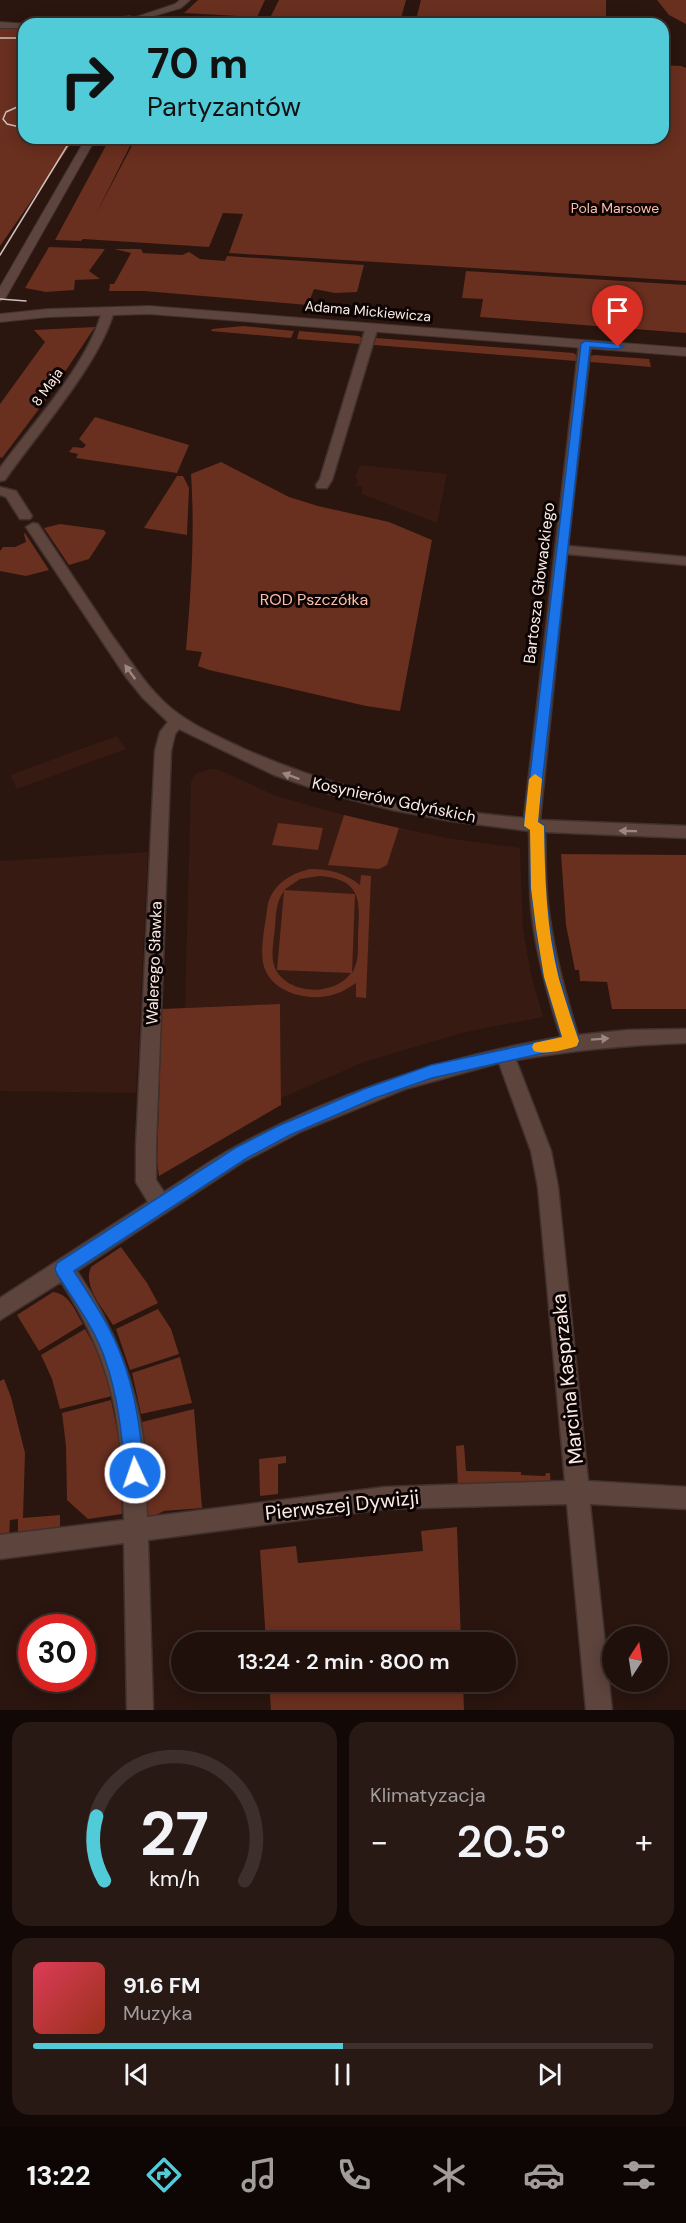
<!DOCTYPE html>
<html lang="pl">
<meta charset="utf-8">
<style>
body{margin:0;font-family:"DM Sans",sans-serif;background:#281914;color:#f1f3f6;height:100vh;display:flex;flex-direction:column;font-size:22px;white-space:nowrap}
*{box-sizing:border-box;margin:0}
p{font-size:20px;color:#a29d9d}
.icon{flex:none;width:33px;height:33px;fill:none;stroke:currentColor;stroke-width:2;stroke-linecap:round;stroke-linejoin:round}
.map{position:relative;height:1710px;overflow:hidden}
.drawer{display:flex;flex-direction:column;gap:12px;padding:12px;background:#120906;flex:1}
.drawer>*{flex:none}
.top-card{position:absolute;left:18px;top:18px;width:651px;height:126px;border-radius:18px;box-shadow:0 3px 15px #0003,0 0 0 2px #3d302c;background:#52cbd8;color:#111;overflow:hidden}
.needle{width:39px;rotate:12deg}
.controls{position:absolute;left:602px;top:1626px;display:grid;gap:12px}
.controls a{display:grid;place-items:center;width:66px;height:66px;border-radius:50%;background:#20100b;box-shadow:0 3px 15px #0003,0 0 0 2px #3d302c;font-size:30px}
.speed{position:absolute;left:18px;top:1614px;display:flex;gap:12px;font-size:30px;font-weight:700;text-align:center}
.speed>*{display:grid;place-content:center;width:78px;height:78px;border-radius:50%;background:#20100b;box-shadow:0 3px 15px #0003,0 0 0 2px #3d302c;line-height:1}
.speed .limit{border:9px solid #d22;background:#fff;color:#111}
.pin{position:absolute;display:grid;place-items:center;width:51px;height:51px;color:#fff;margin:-62px -26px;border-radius:50% 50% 50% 0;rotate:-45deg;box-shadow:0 0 6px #0007}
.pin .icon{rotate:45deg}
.me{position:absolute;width:66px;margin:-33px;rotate:357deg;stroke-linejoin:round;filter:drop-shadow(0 0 4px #0008)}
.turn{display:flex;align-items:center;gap:21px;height:126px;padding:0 30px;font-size:27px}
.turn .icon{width:78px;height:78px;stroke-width:2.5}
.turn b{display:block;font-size:42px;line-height:51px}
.big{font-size:45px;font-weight:600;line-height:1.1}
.drawer .widget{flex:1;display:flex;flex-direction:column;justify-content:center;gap:9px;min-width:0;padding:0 21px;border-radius:18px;background:#281914}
.drawer .dial{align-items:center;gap:0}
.dial svg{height:156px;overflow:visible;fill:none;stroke:#3d302c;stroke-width:7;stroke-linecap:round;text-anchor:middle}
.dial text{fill:#f1f3f6;stroke:none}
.song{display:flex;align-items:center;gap:18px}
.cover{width:72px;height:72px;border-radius:9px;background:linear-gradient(135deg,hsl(350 70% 55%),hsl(10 70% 35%))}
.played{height:6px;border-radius:3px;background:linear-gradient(90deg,#52cbd8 50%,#3d302c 50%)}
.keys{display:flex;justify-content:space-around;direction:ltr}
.heat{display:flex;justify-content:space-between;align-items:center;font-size:33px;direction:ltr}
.drawer .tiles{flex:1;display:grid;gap:12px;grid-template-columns:1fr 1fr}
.widget:last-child{grid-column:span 2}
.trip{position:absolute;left:171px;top:1632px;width:345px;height:60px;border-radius:30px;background:#20100b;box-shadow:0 3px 15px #0003,0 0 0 2px #3d302c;font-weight:600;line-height:60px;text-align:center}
.dock{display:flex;height:96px;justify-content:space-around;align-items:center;background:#0d0604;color:#a29d9d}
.dock .icon{width:42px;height:42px}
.dock .active{color:#52cbd8}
.dock b{font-size:27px;color:#f1f3f6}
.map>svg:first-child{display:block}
.built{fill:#371b13}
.green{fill:#692f1f;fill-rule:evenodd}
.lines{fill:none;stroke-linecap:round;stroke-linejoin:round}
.street-casing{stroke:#41312e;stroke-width:3}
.secondary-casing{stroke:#41312e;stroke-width:2}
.street{fill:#5d443d;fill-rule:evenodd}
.secondary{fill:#5d443d;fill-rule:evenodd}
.tram{stroke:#d0bfba;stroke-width:1.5}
.oneway{fill:#9c8781}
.route{fill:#1a73e8;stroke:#114b97;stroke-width:1.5}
.slow{fill:#f59e0b}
.labels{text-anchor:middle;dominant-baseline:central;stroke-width:6;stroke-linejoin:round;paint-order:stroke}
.far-park-label{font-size:14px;fill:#ffbeac;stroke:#0c0403}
.far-street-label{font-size:14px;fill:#fbebe6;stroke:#0c0403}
.street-label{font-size:16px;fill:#fbebe6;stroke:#0c0403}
.park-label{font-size:16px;fill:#ffbeac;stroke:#0c0403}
.near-street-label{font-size:20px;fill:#fbebe6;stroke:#0c0403}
</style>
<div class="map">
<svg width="686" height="1710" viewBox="0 0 686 1710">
<rect width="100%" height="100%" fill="#2a150f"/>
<!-- built -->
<g class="built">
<polygon points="360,465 447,474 437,523 362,494 362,486 356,486 358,479 355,477"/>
<polygon points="117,736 126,749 17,789 10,775"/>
<polygon points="210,769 217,769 279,797 363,820 447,838 520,848 523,929 531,975 543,1017 465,1032 364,1062 281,1098 280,1004 185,1008 191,782 195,774"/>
<polygon points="148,852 136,1093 0,1091 0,861"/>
</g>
<!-- green -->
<g class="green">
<polygon points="198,0 265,0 257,17 184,13"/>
<polygon points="279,0 406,0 400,22 271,16"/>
<polygon points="421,0 606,0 606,24 415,24"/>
<polygon points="657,0 686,0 686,24 669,15"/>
<polygon points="266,17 402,23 331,24 264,21"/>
<polygon points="24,28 24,138 75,138 0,246 0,29"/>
<polygon points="663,65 681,66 686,68 686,281 229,253 243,214 223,213 209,247 83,239 81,241 55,240 110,138 134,138 96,214 136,138 663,138"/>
<polygon points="49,247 105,249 89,271 100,279 75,280 74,290 46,292 25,288"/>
<polygon points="114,249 141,249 143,253 182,255 189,252 200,259 225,261 227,256 364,265 357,292 335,293 314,289 308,305 144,291 109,291 110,284 114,284 131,253"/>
<polygon points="466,271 686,285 686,333 480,317 483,299 462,298"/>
<polygon points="243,326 294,331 291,338 211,331 212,329"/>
<polygon points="95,327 48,397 2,458 0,457 0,404 45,342 34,330"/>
<polygon points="299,331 359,336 362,338 360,344 297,339"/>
<polygon points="376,338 574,353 576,355 576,361 374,345"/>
<polygon points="594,355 649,359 651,367 590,362 591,356"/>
<polygon points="95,417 189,445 177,473 76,458 78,454 69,452 73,447 83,448 86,445 79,439"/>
<path d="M221 462 289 497 318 506 389 522 432 540 400 711 366 706 209 670 198 666 202 652 186 650C191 591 195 533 191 474Z"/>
<polygon points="177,476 183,476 189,488 187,535 144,528"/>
<polygon points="60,524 104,530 106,533 89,559 69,565 44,528"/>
<polygon points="25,533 49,570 26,576 0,571 0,551 3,547 15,547 26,542 24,534"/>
<polygon points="344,815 399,828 387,865 379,869 328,865"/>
<polygon points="278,823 323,828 318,850 272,845"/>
<polygon points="561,854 686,855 686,1009 612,1009 607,982 580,981 579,970 575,970 566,925"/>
<path d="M310 869C330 869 345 873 360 885L361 875 371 876 366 998 356 997V983C348 988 341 993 332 995 307 1002 269 992 263 963 260 945 266 921 268 903 275 883 290 874 310 869ZM319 876C363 879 360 902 358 937 358 950 359 962 352 973L355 894 284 890 300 879ZM284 891 277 970 351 973C335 996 288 996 275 968 270 956 274 940 275 927 276 914 276 902 284 891Z"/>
<polygon points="280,1004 281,1105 159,1176 157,1162 162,1009"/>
<path d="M121 1247 147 1283 158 1303 113 1325C104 1309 82 1286 91 1267Z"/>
<path d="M53 1292C70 1294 75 1311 83 1324L39 1351 17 1315Z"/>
<polygon points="158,1309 171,1329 179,1354 130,1370 116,1329"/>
<polygon points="85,1329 102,1359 112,1396 60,1409 52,1379 41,1355"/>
<polygon points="180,1357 192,1403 141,1414 132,1373"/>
<polygon points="4,1379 11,1397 25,1453 23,1518 60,1515 60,1531 18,1536 18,1519 10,1520 9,1537 0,1538 0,1381"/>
<polygon points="111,1400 119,1439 122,1514 88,1519 67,1500 66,1446 62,1413"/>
<polygon points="194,1409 202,1508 164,1511 148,1519 142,1422"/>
<polygon points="464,1445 466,1471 521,1472 521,1475 545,1476 546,1473 550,1473 551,1489 458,1489 456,1446"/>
<polygon points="286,1456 286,1463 278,1464 278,1494 260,1496 259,1459"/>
<polygon points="457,1527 461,1642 266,1642 260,1550 296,1546 298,1563 423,1551 421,1531"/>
<polygon points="269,1682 463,1682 464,1710 271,1710"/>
</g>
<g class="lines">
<!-- street casing -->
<g class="street-casing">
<g id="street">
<path d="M108 308 114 311C100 363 37 434 5 480L0 481V468C32 424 89 363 102 311Z"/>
<polygon points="372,324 378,327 332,480 327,488 317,488 316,485 320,479 366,327"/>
<path d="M585 341 591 344 568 546 686 557V565L567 554 540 820 686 826V838L545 832C546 856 545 881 548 905 553 949 565 993 578 1035L628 1030 686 1029V1043C629 1045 573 1050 516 1060L551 1151 558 1187 588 1481 686 1487V1509L590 1504 612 1710H586L567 1504 385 1509 148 1540 153 1710H127L124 1543 0 1559V1535L124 1520C122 1423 115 1364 61 1282L0 1320V1298L148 1202 136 1182V1146L155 751 160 732 168 722 143 698 126 677 26 527 33 523 38 524C62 561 87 597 111 634 128 657 143 682 164 702 186 723 215 735 242 748 332 788 426 810 524 818L579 344ZM179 729 274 775 330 794 393 810 451 821 529 831C530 856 529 881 531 906 535 951 547 994 561 1037 447 1056 339 1091 237 1146 212 1159 188 1177 164 1192L156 1180V1146L171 751 175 734ZM499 1063 531 1151 538 1187 565 1481 385 1487 147 1517C146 1495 147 1473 145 1452 138 1386 114 1326 77 1271L243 1162 302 1131 405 1089Z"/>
<polygon points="0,487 16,491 32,516 30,519 20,519 6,497 0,495"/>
</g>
</g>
<!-- secondary casing -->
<g class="secondary-casing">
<g id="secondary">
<polygon points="180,0 190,0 181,8 140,20 136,17 175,4"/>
<path d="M130 16 134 19 133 21 115 24H62C66 21 119 18 130 16Z"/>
<polygon points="0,22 28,24 24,24 24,28 0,28"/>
<polygon points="86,138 96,138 6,297 0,301 0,287"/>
<polygon points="149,306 686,348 686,356 149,314 48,317 0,322 0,314 48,309"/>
</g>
</g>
<!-- street -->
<use href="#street" class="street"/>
<!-- secondary -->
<use href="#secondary" class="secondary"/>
<!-- tram -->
<g class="tram">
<polyline points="0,38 24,38"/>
<polyline points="24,104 6,112 3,119 7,124 24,128"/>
<polyline points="0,255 72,138"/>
<polyline points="0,299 26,301"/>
</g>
</g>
<!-- one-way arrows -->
<defs><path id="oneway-solid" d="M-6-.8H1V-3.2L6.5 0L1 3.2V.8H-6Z" transform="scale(1.5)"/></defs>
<g class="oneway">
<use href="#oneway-solid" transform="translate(130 672) rotate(-126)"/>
<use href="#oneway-solid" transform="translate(291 776) rotate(-160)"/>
<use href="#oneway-solid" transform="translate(628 831) rotate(-179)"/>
<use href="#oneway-solid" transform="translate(600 1039) rotate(-4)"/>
</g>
<!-- route -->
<path class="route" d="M585 341 618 344 623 347 618 349 590 347 538 821 544 826 545 888 551 935 559 977 579 1041 577 1046 571 1047 432 1078 375 1098 290 1135 247 1158 74 1271C91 1298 110 1325 121 1355 136 1393 141 1433 144 1473L141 1479 135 1482 128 1479 125 1473C122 1434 118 1396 105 1359 95 1329 74 1301 57 1274L55 1269 57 1263 235 1148 278 1126 364 1089 431 1065 562 1037 544 977 537 935 531 888 530 830 524 826 581 344Z"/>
<!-- slow -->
<path class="slow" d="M535 774 542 779 538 822 544 826C545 877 546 929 559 979 565 1000 572 1021 579 1041L577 1046C565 1050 545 1055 534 1051L532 1047 534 1043 562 1037 544 977 536 928 531 888 530 830 524 826 529 779Z"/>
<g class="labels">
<!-- far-park labels -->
<g class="far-park-label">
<text x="615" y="208">Pola Marsowe</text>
</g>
<!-- far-street labels -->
<g class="far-street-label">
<text transform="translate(368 311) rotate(5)">Adama Mickiewicza</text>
<text transform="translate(47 387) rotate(-55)">8 Maja</text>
</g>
<!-- street labels -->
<g class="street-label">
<text transform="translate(539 583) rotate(-83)">Bartosza Głowackiego</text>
<text transform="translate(394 800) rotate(12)">Kosynierów Gdyńskich</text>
<text transform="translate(154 963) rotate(-88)">Walerego Sławka</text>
</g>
<!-- park labels -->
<g class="park-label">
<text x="314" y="599">ROD Pszczółka</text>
</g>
<!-- near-street labels -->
<g class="near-street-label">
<text transform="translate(567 1379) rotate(-96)">Marcina Kasprzaka</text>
<text transform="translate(342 1505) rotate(-6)">Pierwszej Dywizji</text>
</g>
</g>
</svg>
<div class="controls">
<a><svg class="needle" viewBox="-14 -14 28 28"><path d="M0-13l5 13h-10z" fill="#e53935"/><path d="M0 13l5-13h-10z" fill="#a29d9d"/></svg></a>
</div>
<div class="speed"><div class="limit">30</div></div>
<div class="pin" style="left:618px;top:347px;background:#d93025"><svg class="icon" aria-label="arrive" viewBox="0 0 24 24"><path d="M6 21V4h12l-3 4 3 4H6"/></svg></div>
<svg class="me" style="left:135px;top:1473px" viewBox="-20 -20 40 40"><circle r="17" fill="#1a73e8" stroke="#fff" stroke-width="3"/><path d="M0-11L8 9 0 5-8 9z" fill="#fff"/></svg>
<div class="trip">13:24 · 2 min · 800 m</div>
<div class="top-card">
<div class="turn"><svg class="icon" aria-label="right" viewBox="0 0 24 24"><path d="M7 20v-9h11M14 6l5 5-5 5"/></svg><div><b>70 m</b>Partyzantów</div></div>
</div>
</div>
<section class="drawer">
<div class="tiles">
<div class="widget dial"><svg viewBox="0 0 100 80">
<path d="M14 69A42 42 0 1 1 86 69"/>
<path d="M14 69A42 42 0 0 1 10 36" stroke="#52cbd8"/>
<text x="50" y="56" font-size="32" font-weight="700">27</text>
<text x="50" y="72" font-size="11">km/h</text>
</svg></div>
<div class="widget"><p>Klimatyzacja</p>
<div class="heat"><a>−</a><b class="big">20.5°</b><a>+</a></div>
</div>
<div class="widget">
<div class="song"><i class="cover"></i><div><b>91.6 FM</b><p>Muzyka</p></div></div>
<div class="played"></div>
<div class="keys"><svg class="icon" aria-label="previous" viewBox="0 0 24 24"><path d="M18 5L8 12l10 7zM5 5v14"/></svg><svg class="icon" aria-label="pause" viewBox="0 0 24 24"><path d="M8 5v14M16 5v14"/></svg><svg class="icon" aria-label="next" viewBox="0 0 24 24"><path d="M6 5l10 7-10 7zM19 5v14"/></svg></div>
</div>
</div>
</section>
<nav class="dock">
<b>13:22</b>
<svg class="icon active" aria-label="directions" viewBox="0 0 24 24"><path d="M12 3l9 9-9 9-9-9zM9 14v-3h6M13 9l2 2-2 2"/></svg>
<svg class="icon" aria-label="music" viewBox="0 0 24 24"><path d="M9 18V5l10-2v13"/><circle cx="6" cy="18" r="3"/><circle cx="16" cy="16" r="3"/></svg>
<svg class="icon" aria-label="phone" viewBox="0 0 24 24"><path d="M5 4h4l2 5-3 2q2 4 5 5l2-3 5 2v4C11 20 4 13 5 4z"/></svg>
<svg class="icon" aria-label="climate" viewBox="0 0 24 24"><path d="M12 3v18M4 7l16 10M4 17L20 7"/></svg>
<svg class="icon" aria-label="car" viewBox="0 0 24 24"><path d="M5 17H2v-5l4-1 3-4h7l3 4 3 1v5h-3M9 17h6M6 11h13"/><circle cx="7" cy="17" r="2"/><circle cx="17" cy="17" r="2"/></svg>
<svg class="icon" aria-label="filters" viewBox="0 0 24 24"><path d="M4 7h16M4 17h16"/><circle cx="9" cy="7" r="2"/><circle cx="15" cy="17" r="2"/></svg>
</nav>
